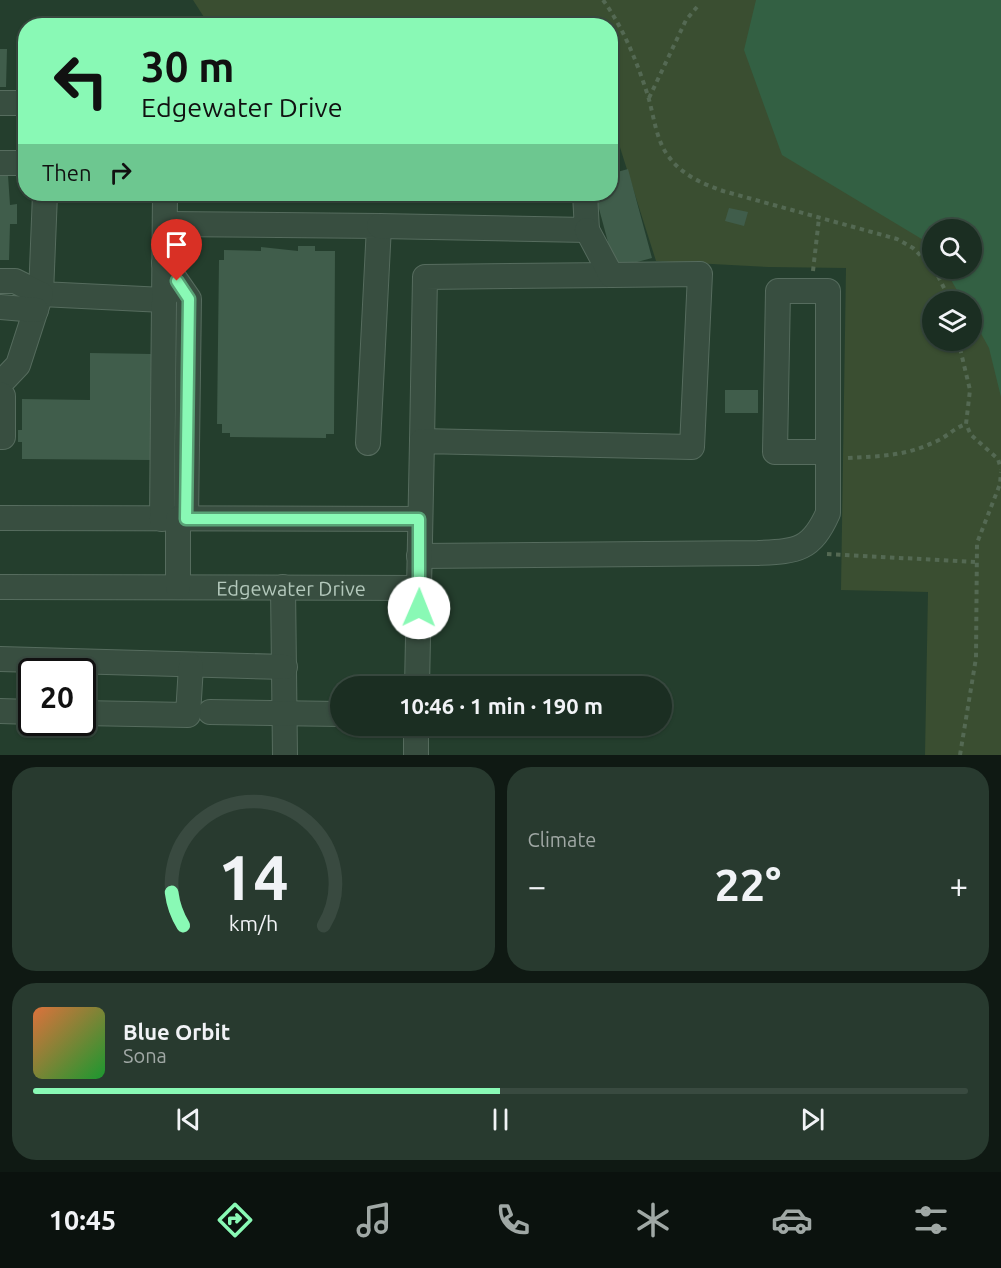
<!DOCTYPE html>
<meta charset="utf-8">
<style>
body{margin:0;font-family:Ubuntu,sans-serif;background:#283a2f;color:#f1f3f6;height:100vh;display:flex;flex-direction:column;font-size:22px;white-space:nowrap}
*{box-sizing:border-box;margin:0}
p{font-size:20px;color:#a0a8a5}
.icon{flex:none;width:33px;height:33px;fill:none;stroke:currentColor;stroke-width:2;stroke-linecap:round;stroke-linejoin:round}
.map{position:relative;height:755px;overflow:hidden}
.panel{display:flex;flex-direction:column;gap:12px;padding:12px;background:#0f1913;flex:1}
.panel>*{flex:none}
.hud{position:absolute;left:18px;top:18px;width:600px;height:183px;border-radius:24px;box-shadow:0 2px 4px #0004,0 0 0 2px #394a40;background:#89f9b5;color:#111;overflow:hidden}
.controls{position:absolute;left:922px;top:219px;display:grid;gap:12px}
.controls a{display:grid;place-items:center;width:60px;height:60px;border-radius:50%;background:#1b2e22;box-shadow:0 2px 4px #0004,0 0 0 2px #394a40;font-size:30px}
.speed{position:absolute;left:18px;top:658px;display:flex;gap:12px;font-size:30px;font-weight:700;text-align:center}
.speed>*{display:grid;place-content:center;width:78px;height:78px;border-radius:50%;background:#1b2e22;box-shadow:0 2px 4px #0004,0 0 0 2px #394a40;line-height:1}
.speed .limit{border:3px solid #111;border-radius:9px;background:#fff;color:#111}
.pin{position:absolute;display:grid;place-items:center;width:51px;height:51px;color:#fff;margin:-62px -26px;border-radius:50% 50% 50% 0;rotate:-45deg;box-shadow:0 0 6px #0007}
.pin .icon{rotate:45deg}
.me{position:absolute;width:66px;margin:-33px;rotate:1deg;stroke-linejoin:round;filter:drop-shadow(0 0 4px #0008)}
.turn{display:flex;align-items:center;gap:21px;height:126px;padding:0 24px;font-size:27px}
.turn .icon{width:78px;height:78px;stroke-width:2.5}
.turn b{display:block;font-size:42px;line-height:51px}
.then{display:flex;align-items:center;height:57px;padding:0 24px;background:#0003;gap:12px;font-size:22px}
.big{font-size:45px;font-weight:700;line-height:1.1}
.panel .tile{flex:1;display:flex;flex-direction:column;justify-content:center;gap:9px;min-width:0;padding:0 21px;border-radius:24px;background:#283a2f}
.panel .dial{align-items:center;gap:0}
.dial svg{height:156px;overflow:visible;fill:none;stroke:#394a40;stroke-width:7;stroke-linecap:round;text-anchor:middle}
.dial text{fill:#f1f3f6;stroke:none}
.song{display:flex;align-items:center;gap:18px}
.cover{width:72px;height:72px;border-radius:9px;background:linear-gradient(135deg,hsl(20 70% 55%),hsl(130 70% 35%))}
.played{height:6px;border-radius:3px;background:linear-gradient(90deg,#89f9b5 50%,#394a40 50%)}
.keys{display:flex;justify-content:space-around;direction:ltr}
.heat{display:flex;justify-content:space-between;align-items:center;font-size:33px;direction:ltr}
.panel .tiles{flex:1;display:grid;gap:12px;grid-template-columns:1fr 1fr}
.tile:last-child{grid-column:span 2}
.trip{position:absolute;left:330px;top:676px;width:342px;height:60px;border-radius:30px;background:#1b2e22;box-shadow:0 2px 4px #0004,0 0 0 2px #394a40;font-weight:700;line-height:60px;text-align:center}
.tab-bar{display:flex;height:96px;justify-content:space-around;align-items:center;background:#0b120e;color:#a0a8a5}
.tab-bar .icon{width:42px;height:42px}
.tab-bar .active{color:#89f9b5}
.tab-bar b{font-size:27px;color:#f1f3f6}
.map>svg:first-child{display:block}
.green{fill:#3a4e31;fill-rule:evenodd}
.water{fill:#336043}
.building{fill:#405d4b}
.lines{fill:none;stroke-linecap:round;stroke-linejoin:round}
.minor-casing{stroke:#566c5e;stroke-width:26}
.path{stroke:#546953;stroke-width:4;stroke-dasharray:4.5 4.5;stroke-linecap:butt}
.minor{stroke:#384e40;stroke-width:24}
.route-casing{stroke:#59a276;stroke-width:15}
.route{stroke:#89f9b5;stroke-width:10}
.labels{text-anchor:middle;dominant-baseline:central;stroke-width:6;stroke-linejoin:round;paint-order:stroke}
.street-label{font-size:20px;fill:#b4c9bc;stroke:#1d3325}
</style>
<div class="map">
<svg width="1001" height="755" viewBox="0 0 1001 755">
<rect width="100%" height="100%" fill="#243e2d"/>
<!-- green -->
<path class="green" d="M193 0H1001V755H925L928 592 841 590 846 268 769 267 656 261 611 119 610 26 209 25ZM933 230H972V268H933ZM933 302H972V340H933Z"/>
<!-- water -->
<polygon class="water" points="756,0 1001,0 1001,397 989,348 972,317 972,302 963,301 945,269 972,268 972,230 933,230 933,248 930,244 782,155 744,50"/>
<!-- building -->
<g class="building">
<polygon points="0,49 7,49 6,87 0,87"/>
<polygon points="628,169 652,258 615,268 595,194 610,194 610,174"/>
<polygon points="0,175 8,175 10,205 17,204 17,224 10,224 9,260 0,260"/>
<polygon points="729,208 748,212 744,226 725,221"/>
<polygon points="298,246 315,246 315,251 335,251 334,434 326,434 326,438 230,437 230,433 222,433 222,424 217,424 219,260 224,260 224,250 261,251 261,247 298,251"/>
<polygon points="90,353 151,354 150,460 22,459 22,442 18,442 18,430 22,430 22,399 90,400"/>
<rect x="725" y="390" width="33" height="23"/>
</g>
<g class="lines">
<!-- minor casing -->
<g class="minor-casing">
<g id="minor">
<polyline points="0,103 26,103"/>
<polyline points="0,163 26,163"/>
<polyline points="45,194 41,294 164,300"/>
<polyline points="165,224 379,226 368,443"/>
<polyline points="379,226 587,230 585,194"/>
<polyline points="164,263 189,299 186,519"/>
<polyline points="0,281 15,281 41,294 18,365 0,384"/>
<polyline points="0,307 36,310"/>
<polyline points="0,394 3,396 3,437 0,437"/>
<polyline points="422,441 425,277 611,275"/>
<polyline points="0,518 419,519"/>
<polyline points="162,519 165,194"/>
<path d="M419 556 758 553C797 551 811 551 828 513V291H778L775 452H828"/>
<path id="s1" d="M0 587 419 588"/>
<polyline points="178,587 178,519"/>
<polyline points="283,587 285,755"/>
<polyline points="0,659 285,667"/>
<polyline points="417,687 422,441 692,447 700,274 611,275 587,230"/>
<polyline points="0,711 32,712"/>
<polyline points="210,712 340,714"/>
<polyline points="82,713 188,715 191,666"/>
<polyline points="416,755 416,726"/>
</g>
</g>
<!-- path -->
<g class="path">
<path d="M603 0C624 29 637 62 648 96 654 116 656 141 669 157 682 175 703 184 723 191L897 239 913 248 933 268"/>
<polyline points="649,98 686,20 697,7"/>
<polyline points="934,268 951,302"/>
<polyline points="813,271 819,218"/>
<polyline points="958,340 970,390 966,424 971,435 998,459 1001,469"/>
<path d="M848 458C883 456 905 456 937 441 948 436 954 428 966 424"/>
<polyline points="827,554 975,562"/>
<polyline points="960,755 976,658 977,543 1000,484 1001,472"/>
</g>
<!-- minor -->
<use href="#minor" class="minor"/>
</g>
<g class="lines">
<!-- route casing -->
<g class="route-casing">
<polyline id="route" points="177,281 189,299 186,519 419,519 419,608"/>
</g>
<!-- route -->
<use href="#route" class="route"/>
</g>
<g class="labels">
<!-- street labels -->
<g class="street-label">
<text stroke="none"><textPath href="#s1" startOffset="291">Edgewater Drive</textPath></text>
</g>
</g>
</svg>
<div class="controls">
<a><svg class="icon" aria-label="search" viewBox="0 0 24 24"><circle cx="10" cy="10" r="6"/><path d="M15 15l6 6"/></svg></a>
<a><svg class="icon" aria-label="layers" viewBox="0 0 24 24"><path d="M12 4l9 5-9 5-9-5zM3 14l9 5 9-5"/></svg></a>
</div>
<div class="speed"><div class="limit">20</div></div>
<div class="pin" style="left:177px;top:281px;background:#d93025"><svg class="icon" aria-label="arrive" viewBox="0 0 24 24"><path d="M6 21V4h12l-3 4 3 4H6"/></svg></div>
<svg class="me" style="left:419px;top:608px" viewBox="-20 -20 40 40"><circle r="19" fill="#fff"/><path d="M0-13L10 11 0 6-10 11z" fill="#89f9b5"/></svg>
<div class="trip">10:46 · 1 min · 190 m</div>
<div class="hud">
<div class="turn"><svg class="icon" aria-label="left" viewBox="0 0 24 24"><path d="M17 20v-9H6M10 6l-5 5 5 5"/></svg><div><b>30 m</b>Edgewater Drive</div></div>
<div class="then">Then<svg class="icon" aria-label="right" viewBox="0 0 24 24"><path d="M7 20v-9h11M14 6l5 5-5 5"/></svg></div>
</div>
</div>
<section class="panel">
<div class="tiles">
<div class="tile dial"><svg viewBox="0 0 100 80">
<path d="M14 69A42 42 0 1 1 86 69"/>
<path d="M14 69A42 42 0 0 1 8 52" stroke="#89f9b5"/>
<text x="50" y="56" font-size="32" font-weight="700">14</text>
<text x="50" y="72" font-size="11">km/h</text>
</svg></div>
<div class="tile"><p>Climate</p>
<div class="heat"><a>−</a><b class="big">22°</b><a>+</a></div>
</div>
<div class="tile">
<div class="song"><i class="cover"></i><div><b>Blue Orbit</b><p>Sona</p></div></div>
<div class="played"></div>
<div class="keys"><svg class="icon" aria-label="previous" viewBox="0 0 24 24"><path d="M18 5L8 12l10 7zM5 5v14"/></svg><svg class="icon" aria-label="pause" viewBox="0 0 24 24"><path d="M8 5v14M16 5v14"/></svg><svg class="icon" aria-label="next" viewBox="0 0 24 24"><path d="M6 5l10 7-10 7zM19 5v14"/></svg></div>
</div>
</div>
</section>
<nav class="tab-bar">
<b>10:45</b>
<svg class="icon active" aria-label="directions" viewBox="0 0 24 24"><path d="M12 3l9 9-9 9-9-9zM9 14v-3h6M13 9l2 2-2 2"/></svg>
<svg class="icon" aria-label="music" viewBox="0 0 24 24"><path d="M9 18V5l10-2v13"/><circle cx="6" cy="18" r="3"/><circle cx="16" cy="16" r="3"/></svg>
<svg class="icon" aria-label="phone" viewBox="0 0 24 24"><path d="M5 4h4l2 5-3 2q2 4 5 5l2-3 5 2v4C11 20 4 13 5 4z"/></svg>
<svg class="icon" aria-label="climate" viewBox="0 0 24 24"><path d="M12 3v18M4 7l16 10M4 17L20 7"/></svg>
<svg class="icon" aria-label="car" viewBox="0 0 24 24"><path d="M5 17H2v-5l4-1 3-4h7l3 4 3 1v5h-3M9 17h6M6 11h13"/><circle cx="7" cy="17" r="2"/><circle cx="17" cy="17" r="2"/></svg>
<svg class="icon" aria-label="filters" viewBox="0 0 24 24"><path d="M4 7h16M4 17h16"/><circle cx="9" cy="7" r="2"/><circle cx="15" cy="17" r="2"/></svg>
</nav>
